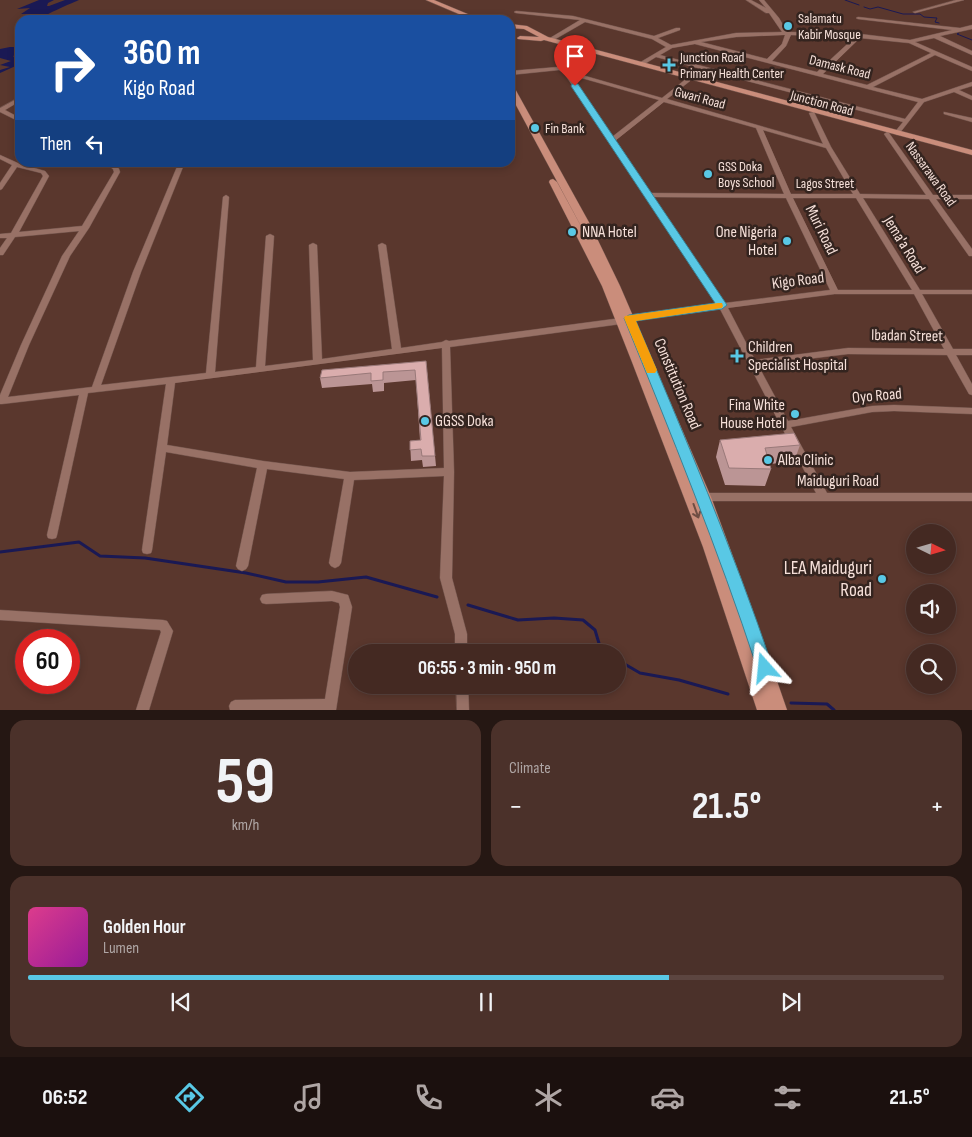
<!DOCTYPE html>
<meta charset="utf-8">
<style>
body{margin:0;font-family:"Sofia Sans Condensed",sans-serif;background:#4b312a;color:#f1f3f6;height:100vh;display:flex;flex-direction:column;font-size:19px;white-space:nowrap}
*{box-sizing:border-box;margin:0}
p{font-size:16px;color:#afa6a5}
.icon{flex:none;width:28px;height:28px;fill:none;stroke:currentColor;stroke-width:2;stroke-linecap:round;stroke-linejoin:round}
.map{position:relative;height:710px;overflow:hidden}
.sheet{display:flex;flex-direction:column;gap:10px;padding:10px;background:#251713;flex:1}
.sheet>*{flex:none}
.top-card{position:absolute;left:15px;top:15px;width:500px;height:152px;border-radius:15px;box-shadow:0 2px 8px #0003,0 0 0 1px #5c4540;background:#1a4fa0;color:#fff;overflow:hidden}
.needle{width:32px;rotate:95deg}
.fabs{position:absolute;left:906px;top:524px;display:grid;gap:10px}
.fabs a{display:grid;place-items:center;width:50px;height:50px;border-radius:50%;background:#442922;box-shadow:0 2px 8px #0003,0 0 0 1px #5c4540;font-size:25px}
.speed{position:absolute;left:15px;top:629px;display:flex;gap:10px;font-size:25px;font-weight:700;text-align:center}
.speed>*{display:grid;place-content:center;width:65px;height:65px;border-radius:50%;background:#442922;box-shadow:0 2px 8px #0003,0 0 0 1px #5c4540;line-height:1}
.speed .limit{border:8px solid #d22;background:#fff;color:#111}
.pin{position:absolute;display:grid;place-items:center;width:42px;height:42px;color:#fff;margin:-51px -21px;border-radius:50% 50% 50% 0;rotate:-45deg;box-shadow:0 0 5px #0007}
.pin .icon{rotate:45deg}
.me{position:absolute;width:55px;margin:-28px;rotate:342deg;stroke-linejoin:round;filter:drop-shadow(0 0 4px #0008)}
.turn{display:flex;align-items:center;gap:18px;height:105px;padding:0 25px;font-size:22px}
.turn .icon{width:65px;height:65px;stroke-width:2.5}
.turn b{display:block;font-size:35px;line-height:42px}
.then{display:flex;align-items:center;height:48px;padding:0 25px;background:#0003;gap:10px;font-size:19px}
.big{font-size:38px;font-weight:700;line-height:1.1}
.sheet .widget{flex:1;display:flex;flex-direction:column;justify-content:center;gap:8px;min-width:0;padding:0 18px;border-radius:15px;background:#4b312a}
.sheet .dial{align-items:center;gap:0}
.dial b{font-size:65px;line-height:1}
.song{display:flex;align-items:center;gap:15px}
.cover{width:60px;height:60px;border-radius:8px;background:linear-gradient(135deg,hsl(330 70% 55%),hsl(300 70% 35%))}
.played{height:5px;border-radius:2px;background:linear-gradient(90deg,#59c8e5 70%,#5c4540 70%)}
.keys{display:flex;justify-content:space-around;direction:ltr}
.heat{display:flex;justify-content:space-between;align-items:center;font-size:28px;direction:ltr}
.sheet .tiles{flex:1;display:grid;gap:10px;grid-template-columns:1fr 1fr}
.widget:last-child{grid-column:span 2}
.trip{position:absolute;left:348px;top:644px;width:278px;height:50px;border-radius:25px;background:#442922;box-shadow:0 2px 8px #0003,0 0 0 1px #5c4540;font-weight:700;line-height:50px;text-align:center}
.tab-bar{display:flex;height:80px;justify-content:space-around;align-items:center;background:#1b100e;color:#afa6a5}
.tab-bar .icon{width:35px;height:35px}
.tab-bar .active{color:#59c8e5}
.tab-bar b{font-size:22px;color:#f1f3f6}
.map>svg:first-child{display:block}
.water{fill:#1a1954}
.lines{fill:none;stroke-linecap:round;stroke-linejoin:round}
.stream-far1{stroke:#1a1954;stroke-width:1}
.stream{stroke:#1a1954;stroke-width:3}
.minor-casing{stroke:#72544c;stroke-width:1}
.major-casing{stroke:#72544c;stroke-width:1}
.minor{fill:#987166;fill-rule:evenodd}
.major{fill:#ca8d7b;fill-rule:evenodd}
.wall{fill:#bb9595}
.building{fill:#daadad;stroke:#997979}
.oneway{stroke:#704e44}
.route{fill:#59c8e5;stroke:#3a8295}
.slow{fill:#f59e0b}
.poi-dot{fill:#59c8e5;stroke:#34241f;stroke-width:2}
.labels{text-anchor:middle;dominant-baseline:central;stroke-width:5;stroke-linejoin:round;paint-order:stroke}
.far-poi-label{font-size:14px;fill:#f6e0d9;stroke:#34241f;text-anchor:start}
.far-street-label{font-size:14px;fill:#f6e0d9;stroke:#34241f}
.street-label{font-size:16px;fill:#f6e0d9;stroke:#34241f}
.poi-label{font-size:16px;fill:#f6e0d9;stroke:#34241f;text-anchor:start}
.near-poi-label{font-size:19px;fill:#f6e0d9;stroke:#34241f;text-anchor:end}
</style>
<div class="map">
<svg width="972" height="710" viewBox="0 0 972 710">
<rect width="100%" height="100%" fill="#5a372d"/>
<!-- water -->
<g class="water">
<path d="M39 0H54L48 3 47 6H49L65 0H79C74 2 49 13 47 15V20H36L35 18 22 20 31 16 30 14H21L30 8 17 9Z"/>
<polygon points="10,47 20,47 20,53 13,56 15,58 14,62 20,62 20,64 0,73 0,70 10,67 0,65 11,61 0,58 0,49"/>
</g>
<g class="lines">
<!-- stream-far1 -->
<g class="stream-far1">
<polyline points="845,0 859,5"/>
<polyline points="864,7 870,9 878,7 903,14 920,14 924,17 937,18 935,22 939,23"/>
<polyline points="959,33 957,34 972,40"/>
</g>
<!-- stream -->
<g class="stream">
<polyline points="0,552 79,542 100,556 145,558 246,573 286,582 318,582 366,577 437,597"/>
<polyline points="468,605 518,620 554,618 583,620 595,630 601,650 605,652"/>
<polyline points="616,659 640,673 679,680 728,694"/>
<polyline points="791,703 827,704 834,710"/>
</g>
<!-- minor casing -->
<g class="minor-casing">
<g id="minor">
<path d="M746 0H751L766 8 759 0H764L779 18 787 32 852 33 910 40 952 30 858 19 856 18 858 17 960 28 972 25V29L940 36 972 51V55L934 38 915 42 972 67V71L935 55 873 87 922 99 972 82V86L959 90 972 96V100L954 92 924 102 899 134 897 135 894 133 903 122 656 57 643 65H639V63L666 47 652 39 585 22 552 41 550 40V38L580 20 516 13 514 12 516 11 573 16 654 36 676 28H680V30L658 38 671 45 736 33 782 32 769 13H766ZM785 35 782 44 767 59 701 42 736 37ZM791 35 852 37H855L817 72 772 61 786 46ZM860 38 909 43 931 53 867 85 823 74ZM695 44 918 102 905 119 660 55 672 48Z"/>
<polygon points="956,0 964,0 915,13 913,12"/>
<path d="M582 50 587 51 563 68 568 71 662 98 686 79H690V81L667 99 823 144 809 113 814 112 831 147 860 194 926 195 884 134 887 132 889 133 933 195H972V199H936L972 249V256H969L929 199 863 198 920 290H972V294H922L953 349H972V355H956L972 384V395L969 394 947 355 848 354 758 365 788 421 872 406 894 405 972 408V414L894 411 872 412 791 427 827 493H972V501H704L700 500 699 497 700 494 704 493H816L720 309 629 321 625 318 629 315 717 304 564 73 559 70 510 75V71L558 67 561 63ZM571 75 659 100 612 137ZM664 102 756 128 784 194 650 193 615 141ZM763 130 826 148 853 194H791ZM653 197 786 198 830 290 725 303ZM793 198H856L912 290H838ZM835 294H914L944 349 848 348 755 360 728 308Z"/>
<polygon points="20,97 20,101 5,110 20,118 20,122 0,112 0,108"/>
<polygon points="944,112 972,118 972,122 944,114"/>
<path d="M0 155 20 164 45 171 49 176 19 232 82 226 114 172 113 169 103 162C111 162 118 163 120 172L89 228 70 256 29 345 8 397 92 387 133 272 179 162H185L141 272 101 385 206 373 223 197 226 195 229 197 215 372 256 367 266 236 270 234 274 236 265 366 313 360 309 245 313 243 317 245 322 359 392 349 378 245 382 243 386 245 401 348 442 342 446 340 449 341 621 318 624 319 625 321 624 323 621 324 450 347 454 472 452 578 467 634V652H455V634L440 578 444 476 354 480 341 563 339 566 335 568 331 566 329 563 344 479 267 469 248 566 246 569 242 571 238 569 236 566 257 468 166 452 152 550 151 553 147 554 143 553 142 550 166 384 88 393 57 535 56 538 52 539 48 538 47 535 79 395 2 404H0V395L21 345 62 256 79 231 15 237 3 255H0V248L7 238H0V234L11 233 43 176 41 173 17 167 2 189 0 190V183L12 165 0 159ZM442 348 444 468 350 472 263 461 167 445 175 383Z"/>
<polygon points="332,591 348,595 352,607 336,710 230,710 229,706 231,702 235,700 325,699 340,607 339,603 332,601 266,604 262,603 260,599 262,595 266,594"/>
<polygon points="0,610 163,620 167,621 173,631 149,710 136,710 161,632 160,630 0,620"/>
<polygon points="456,685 468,685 469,710 457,710"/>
</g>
</g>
<!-- major casing -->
<g class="major-casing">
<g id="major">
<polygon points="426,0 434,0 482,20 473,20"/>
<polygon points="510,24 527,26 548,37 972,150 972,155 544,40 541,41 518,39 517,38 520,36 539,37 524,29 510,28"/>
<polygon points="510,85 514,87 591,226 620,286 711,497 751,606 787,710 757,710 703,547 632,362 602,286 549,182 550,180 553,179 557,182 589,241 581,226 510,94"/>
</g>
</g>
<!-- minor -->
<use href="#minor" class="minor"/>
<!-- major -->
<use href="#major" class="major"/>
</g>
<!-- wall -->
<g class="wall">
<polygon points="426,361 436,466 423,467 422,460 411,461 410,441 420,440 416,380 384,383 384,391 373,392 372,384 322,388 320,378"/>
<polygon points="720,440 800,445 794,462 769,464 771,469 765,486 725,485 716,457"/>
</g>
<!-- building -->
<g class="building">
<polygon points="426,361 435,456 422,456 421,449 410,450 410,441 421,440 415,370 383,372 383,380 371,381 371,373 320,378 322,370"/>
<polygon points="794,433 800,445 765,448 771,469 729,468 720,440"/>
</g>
<!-- one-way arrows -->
<defs><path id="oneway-shaft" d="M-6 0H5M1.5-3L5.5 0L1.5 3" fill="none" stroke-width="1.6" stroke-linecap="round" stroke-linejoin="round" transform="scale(1.25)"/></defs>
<use class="oneway" href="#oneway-shaft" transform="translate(696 511) rotate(70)"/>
<!-- route -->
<path class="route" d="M572 84H578L727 305 722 309 636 321C684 435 733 549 773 668L770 673 765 675 759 673 757 668C718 549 671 434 624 318L629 315 715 303 571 86Z"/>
<!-- slow -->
<polygon class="slow" points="718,303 722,303 723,306 722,308 636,321 657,370 655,373 647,373 624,318 625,316"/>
<!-- markers -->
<g class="poi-dot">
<circle cx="788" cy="26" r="5"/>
<path d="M666.5 57.5h5v5h5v5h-5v5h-5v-5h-5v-5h5z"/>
<circle cx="535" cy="128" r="5"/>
<circle cx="708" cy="174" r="5"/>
<circle cx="572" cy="232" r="5"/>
<circle cx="787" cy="241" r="5"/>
<path d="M734.5 348.5h5v5h5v5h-5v5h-5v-5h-5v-5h5z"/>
<circle cx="795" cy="414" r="5"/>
<circle cx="425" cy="421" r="5"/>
<circle cx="768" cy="460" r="5"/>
<circle cx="882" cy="579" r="5"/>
</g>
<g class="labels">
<!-- far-poi labels -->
<g class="far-poi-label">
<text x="798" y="18">Salamatu<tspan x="798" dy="16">Kabir Mosque</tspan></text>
<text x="680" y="57">Junction Road<tspan x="680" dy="16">Primary Health Center</tspan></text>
<text x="545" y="128">Fin Bank</text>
<text x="718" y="166">GSS Doka<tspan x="718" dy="16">Boys School</tspan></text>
</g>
<!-- far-street labels -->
<g class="far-street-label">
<text transform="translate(840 67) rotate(14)">Damask Road</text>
<text transform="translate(700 98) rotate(15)">Gwari Road</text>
<text transform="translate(822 103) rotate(15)">Junction Road</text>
<text transform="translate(931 174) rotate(54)">Nassarawa Road</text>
<text x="825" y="183">Lagos Street</text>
</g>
<!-- street labels -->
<g class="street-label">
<text transform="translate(821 230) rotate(64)">Muri Road</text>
<text transform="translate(904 245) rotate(58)">Jema'a Road</text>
<text transform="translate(798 281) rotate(-7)">Kigo Road</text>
<text transform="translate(907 336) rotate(1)">Ibadan Street</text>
<text transform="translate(677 384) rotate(67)">Constitution Road</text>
<text transform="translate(877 396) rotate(-5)">Oyo Road</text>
<text x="838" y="481">Maiduguri Road</text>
</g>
<!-- poi labels -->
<g class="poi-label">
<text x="582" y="232">NNA Hotel</text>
<text x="777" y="232" text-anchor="end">One Nigeria<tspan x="777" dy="18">Hotel</tspan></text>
<text x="748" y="347">Children<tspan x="748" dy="18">Specialist Hospital</tspan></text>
<text x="785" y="405" text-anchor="end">Fina White<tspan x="785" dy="18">House Hotel</tspan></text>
<text x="435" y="421">GGSS Doka</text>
<text x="778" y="460">Alba Clinic</text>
</g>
<!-- near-poi labels -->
<g class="near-poi-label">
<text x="872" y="568">LEA Maiduguri<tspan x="872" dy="22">Road</tspan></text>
</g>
</g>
</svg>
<div class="fabs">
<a><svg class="needle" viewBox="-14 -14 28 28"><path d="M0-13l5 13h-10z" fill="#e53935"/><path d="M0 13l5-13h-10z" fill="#afa6a5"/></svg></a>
<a><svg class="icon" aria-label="sound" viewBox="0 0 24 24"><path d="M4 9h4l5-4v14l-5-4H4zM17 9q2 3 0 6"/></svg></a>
<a><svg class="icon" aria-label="search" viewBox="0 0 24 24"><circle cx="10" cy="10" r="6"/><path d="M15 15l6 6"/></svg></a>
</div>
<div class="speed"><div class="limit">60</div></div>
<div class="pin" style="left:575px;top:86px;background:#d93025"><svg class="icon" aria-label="arrive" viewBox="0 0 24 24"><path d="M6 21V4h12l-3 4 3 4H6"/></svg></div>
<svg class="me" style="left:765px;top:668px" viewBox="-20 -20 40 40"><path d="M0-17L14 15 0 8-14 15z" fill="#59c8e5" stroke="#fff" stroke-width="4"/></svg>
<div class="trip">06:55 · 3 min · 950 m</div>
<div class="top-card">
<div class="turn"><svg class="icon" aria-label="right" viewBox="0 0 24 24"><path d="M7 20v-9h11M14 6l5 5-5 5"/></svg><div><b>360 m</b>Kigo Road</div></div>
<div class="then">Then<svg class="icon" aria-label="left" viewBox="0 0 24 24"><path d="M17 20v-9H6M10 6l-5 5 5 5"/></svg></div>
</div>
</div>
<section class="sheet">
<div class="tiles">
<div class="widget dial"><b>59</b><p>km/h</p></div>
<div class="widget"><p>Climate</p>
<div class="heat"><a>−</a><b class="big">21.5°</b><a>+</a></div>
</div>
<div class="widget">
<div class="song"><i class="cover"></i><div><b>Golden Hour</b><p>Lumen</p></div></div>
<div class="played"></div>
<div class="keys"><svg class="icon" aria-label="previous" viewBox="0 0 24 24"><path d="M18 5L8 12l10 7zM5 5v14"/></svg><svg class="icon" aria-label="pause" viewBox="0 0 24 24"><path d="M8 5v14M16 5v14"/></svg><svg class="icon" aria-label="next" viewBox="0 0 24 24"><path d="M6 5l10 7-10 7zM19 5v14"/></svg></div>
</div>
</div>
</section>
<nav class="tab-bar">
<b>06:52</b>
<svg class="icon active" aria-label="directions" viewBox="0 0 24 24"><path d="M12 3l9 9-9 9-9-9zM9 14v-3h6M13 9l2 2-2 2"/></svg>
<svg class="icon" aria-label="music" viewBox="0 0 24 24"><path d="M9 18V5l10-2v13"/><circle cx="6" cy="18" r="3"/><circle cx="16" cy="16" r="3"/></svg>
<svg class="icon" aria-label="phone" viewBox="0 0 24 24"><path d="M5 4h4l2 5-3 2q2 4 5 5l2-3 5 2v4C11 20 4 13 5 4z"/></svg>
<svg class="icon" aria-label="climate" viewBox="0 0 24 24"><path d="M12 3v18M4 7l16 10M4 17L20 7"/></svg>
<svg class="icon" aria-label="car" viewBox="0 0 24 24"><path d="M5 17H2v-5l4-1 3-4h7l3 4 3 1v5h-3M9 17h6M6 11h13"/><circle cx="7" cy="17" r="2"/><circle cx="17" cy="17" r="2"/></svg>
<svg class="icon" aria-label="filters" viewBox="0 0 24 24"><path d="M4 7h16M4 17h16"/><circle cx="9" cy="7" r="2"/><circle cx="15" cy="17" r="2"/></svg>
<b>21.5°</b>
</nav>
